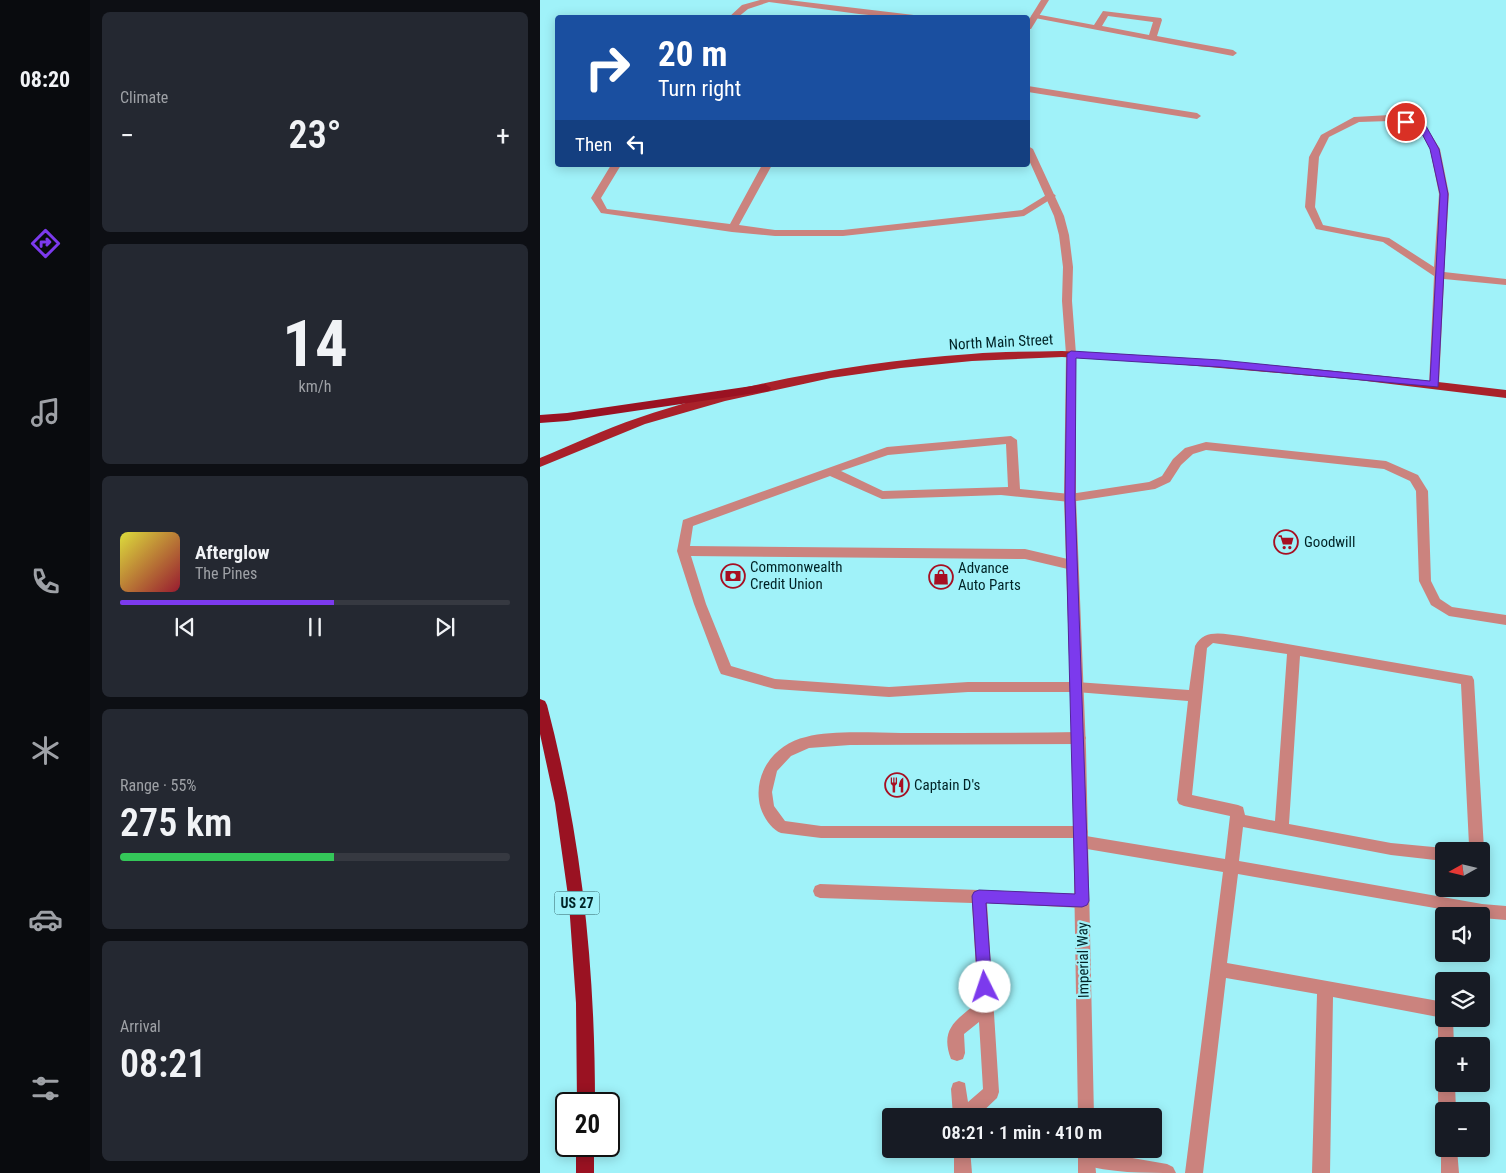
<!DOCTYPE html>
<meta charset="utf-8">
<style>
body{margin:0;font-family:"Roboto Condensed",sans-serif;background:#242831;color:#f1f3f6;height:100vh;display:flex;flex-direction:column;font-size:19px;white-space:nowrap}
*{box-sizing:border-box;margin:0}
p{font-size:16px;color:#9ea1a6}
.icon{flex:none;width:28px;height:28px;fill:none;stroke:currentColor;stroke-width:2;stroke-linecap:round;stroke-linejoin:round}
.map{position:relative;flex:1;overflow:hidden}
.drawer{display:flex;flex-direction:column;gap:12px;padding:12px;background:#0d0f14;width:450px}
.drawer>*{flex:none}
.top-card{position:absolute;left:15px;top:15px;width:475px;height:152px;border-radius:5px;box-shadow:0 2px 12px #0003;background:#1a4fa0;color:#fff;overflow:hidden}
.needle{width:32px;rotate:262deg}
.fabs{position:absolute;left:895px;top:842px;display:grid;gap:10px}
.fabs a{display:grid;place-items:center;width:55px;height:55px;border-radius:5px;background:#171b24;box-shadow:0 2px 12px #0003;font-size:25px}
.speed{position:absolute;left:15px;top:1092px;display:flex;gap:10px;font-size:25px;font-weight:700;text-align:center}
.speed>*{display:grid;place-content:center;width:65px;height:65px;border-radius:50%;background:#171b24;box-shadow:0 2px 12px #0003;line-height:1}
.speed .limit{border:2px solid #111;border-radius:8px;background:#fff;color:#111}
.pin{position:absolute;display:grid;place-items:center;width:42px;height:42px;color:#fff;margin:-21px;border:2px solid #fff;border-radius:50%;box-shadow:0 1px 5px #0007}
.me{position:absolute;width:55px;margin:-28px;rotate:356deg;stroke-linejoin:round;filter:drop-shadow(0 0 4px #0008)}
.turn{display:flex;align-items:center;gap:18px;height:105px;padding:0 20px;font-size:22px}
.turn .icon{width:65px;height:65px;stroke-width:2.5}
.turn b{display:block;font-size:35px;line-height:42px}
.then{display:flex;align-items:center;height:48px;padding:0 20px;background:#0003;gap:10px;font-size:19px}
.big{font-size:38px;font-weight:600;line-height:1.1}
.drawer .card{flex:1;display:flex;flex-direction:column;justify-content:center;gap:8px;min-width:0;padding:0 18px;border-radius:8px;background:#242831}
.drawer .dial{align-items:center;gap:0}
.dial b{font-size:65px;line-height:1}
.song{display:flex;align-items:center;gap:15px}
.cover{width:60px;height:60px;border-radius:8px;background:linear-gradient(135deg,hsl(60 70% 55%),hsl(350 70% 35%))}
.played{height:5px;border-radius:2px;background:linear-gradient(90deg,#7c3aed 55%,#363941 55%)}
.keys{display:flex;justify-content:space-around;direction:ltr}
.heat{display:flex;justify-content:space-between;align-items:center;font-size:28px;direction:ltr}
.charge{height:8px;border-radius:4px;background:linear-gradient(90deg,#34c759 55%,#363941 0)}
.trip{position:absolute;left:342px;top:1108px;width:280px;height:50px;border-radius:5px;background:#171b24;box-shadow:0 2px 12px #0003;font-weight:600;line-height:50px;text-align:center}
main{display:flex;flex:1;min-height:0}
.menu{display:flex;flex-direction:column;width:90px;justify-content:space-around;align-items:center;background:#090b0e;color:#9ea1a6}
.menu .icon{width:35px;height:35px}
.menu .current{color:#7c3aed}
.menu b{font-size:22px;color:#f1f3f6}
.map>svg:first-child{display:block}
.lines{fill:none;stroke-linecap:round;stroke-linejoin:round}
.service{fill:#cb837e;fill-rule:evenodd}
.minor{fill:#cb837e;fill-rule:evenodd}
.primary{fill:#a9212a;fill-rule:evenodd}
.trunk{fill:#9a1222;fill-rule:evenodd}
.route{fill:#7c3aed;stroke:#51269a}
.labels{text-anchor:middle;dominant-baseline:central;stroke-width:4.5;stroke-linejoin:round;paint-order:stroke}
.shield{fill:#a0f2f9;stroke:#306165;stroke-width:1}
.shield-label{font-size:14px;font-weight:bold;fill:#002326}
.street-label{font-size:15px;fill:#002326;stroke:#a0f2f9}
.poi-label{font-size:15px;fill:#002326;stroke:#a0f2f9;text-anchor:start}
</style>
<main>
<nav class="menu">
<b>08:20</b>
<svg class="icon current" aria-label="directions" viewBox="0 0 24 24"><path d="M12 3l9 9-9 9-9-9zM9 14v-3h6M13 9l2 2-2 2"/></svg>
<svg class="icon" aria-label="music" viewBox="0 0 24 24"><path d="M9 18V5l10-2v13"/><circle cx="6" cy="18" r="3"/><circle cx="16" cy="16" r="3"/></svg>
<svg class="icon" aria-label="phone" viewBox="0 0 24 24"><path d="M5 4h4l2 5-3 2q2 4 5 5l2-3 5 2v4C11 20 4 13 5 4z"/></svg>
<svg class="icon" aria-label="climate" viewBox="0 0 24 24"><path d="M12 3v18M4 7l16 10M4 17L20 7"/></svg>
<svg class="icon" aria-label="car" viewBox="0 0 24 24"><path d="M5 17H2v-5l4-1 3-4h7l3 4 3 1v5h-3M9 17h6M6 11h13"/><circle cx="7" cy="17" r="2"/><circle cx="17" cy="17" r="2"/></svg>
<svg class="icon" aria-label="filters" viewBox="0 0 24 24"><path d="M4 7h16M4 17h16"/><circle cx="9" cy="7" r="2"/><circle cx="15" cy="17" r="2"/></svg>
</nav>
<section class="drawer">
<div class="card"><p>Climate</p>
<div class="heat"><a>−</a><b class="big">23°</b><a>+</a></div>
</div>
<div class="card dial"><b>14</b><p>km/h</p></div>
<div class="card">
<div class="song"><i class="cover"></i><div><b>Afterglow</b><p>The Pines</p></div></div>
<div class="played"></div>
<div class="keys"><svg class="icon" aria-label="previous" viewBox="0 0 24 24"><path d="M18 5L8 12l10 7zM5 5v14"/></svg><svg class="icon" aria-label="pause" viewBox="0 0 24 24"><path d="M8 5v14M16 5v14"/></svg><svg class="icon" aria-label="next" viewBox="0 0 24 24"><path d="M6 5l10 7-10 7zM19 5v14"/></svg></div>
</div>
<div class="card"><p>Range · 55%</p><b class="big">275 km</b><div class="charge"></div></div>
<div class="card"><p>Arrival</p><b class="big">08:21</b></div>
</section>
<div class="map">
<svg width="966" height="1173" viewBox="0 0 966 1173">
<rect width="100%" height="100%" fill="#a0f2f9"/>
<g class="lines">
<!-- service -->
<g class="service">
<polygon points="220,0 248,0 399,18 358,18 319,14 229,2 208,9 197,18 188,18 202,5"/>
<path d="M563 11 621 18 622 20 617 36 693 50 697 53 693 56 495 18 491 16 495 14 554 25ZM568 16 613 22 609 35 562 26Z"/>
<polygon points="488,86 657,113 661,116 657,119 488,92"/>
<path d="M850 115 885 125 900 149 909 194 904 272 966 279V285L904 279 899 385 894 389 889 385 894 276 843 242 776 229 765 207 769 157 781 135 814 117ZM850 121 879 129 890 149 899 194 894 267 849 238 783 225 775 207 779 157 789 137 819 122Z"/>
<polygon points="71,165 81,165 61,198 67,209 190,224 222,165 232,165 199,225 235,230 303,230 482,210 508,194 514,194 516,196 484,216 303,236 235,236 192,232 61,213 51,198"/>
<path d="M471 436 477 440 480 489 530 494 609 482 622 476 633 459 645 448 666 442 846 461 878 475 888 491 891 581 900 599 912 607 966 615V625L909 616 891 605 879 581 876 491 870 481 844 469 666 450 653 454 641 465 630 482 615 489 530 502 461 495 342 499 290 476 153 526 150 546 485 549 532 560 536 562 538 565 536 568 532 570 485 559 151 556 166 604 191 666 235 679 349 687 428 682H536L649 690 655 646C664 628 684 634 701 636L932 676 934 680 944 849 942 854 941 851H923L925 846 929 845 921 684 760 656 749 824 851 843 904 848 910 851H904V861L851 855 703 827 699 861 942 904 966 906V920L942 918 941 916 698 874 687 963 904 1002V1019H913L914 1046H904V1053L900 1052 898 1046V1017L793 997 790 1173H772L777 994 686 978 663 1173H645L683 872 541 848 536 847 534 842 535 838H281L241 833C230 829 220 812 219 800 215 770 237 743 266 737 292 730 333 733 361 733 420 733 480 733 539 732L544 734 546 738 544 742 539 744 310 745 269 748 251 756 237 771 232 792 234 806 245 821 281 826H541L546 827 548 832 546 836 685 859 690 816 644 806 639 804 637 800 648 701 536 692H428L349 697 235 689 181 674 179 670 154 604 137 551 143 520 347 447ZM466 444 468 487 343 491 301 471 348 455ZM673 643 747 654 735 821 705 815 703 807 698 805 652 795 667 648Z"/>
<path d="M280 884 542 894 547 896 549 901 547 906 542 908 447 903 459 1092 457 1098 438 1116H413L411 1089 413 1083 419 1081 425 1083 428 1102 443 1089 439 1022 424 1034 425 1053 423 1059 417 1061 411 1059C399 1028 418 1019 438 1002L432 903 280 898 275 896 273 891 275 886Z"/>
<path d="M904 1077V1084H915L916 1111H904V1118C897 1110 895 1084 904 1077Z"/>
<polygon points="903,1143 904,1149 917,1149 919,1173 901,1173 901,1149"/>
<polygon points="414,1149 430,1149 432,1173 414,1173"/>
<path d="M546 1150 627 1164 633 1167 636 1173C604 1173 570 1173 540 1164L538 1158 540 1152Z"/>
</g>
<!-- minor -->
<g class="minor">
<polygon points="501,0 509,0 491,29 488,29 488,21"/>
<polygon points="488,146 493,149 524,216 529,235 533,267 532,301 536,354 536,498 546,749 554,1116 538,1116 532,749 524,498 526,354 522,301 523,267 519,235 514,216 488,158"/>
<polygon points="538,1149 554,1149 556,1173 538,1173"/>
</g>
<!-- primary -->
<path class="primary" d="M522 351C671 358 818 372 966 390V398L818 380 623 363 522 357 432 361 361 368 291 378 185 401 105 424 0 467V458C32 445 65 429 98 418 205 382 319 362 431 354 461 351 492 352 522 351Z"/>
<!-- trunk -->
<g class="trunk">
<polygon points="225,384 231,388 229,391 27,421 0,423 0,415 27,413"/>
<path d="M0 699 5 701 7 705C42 839 55 966 55 1104H37L36 1003 29 903 15 803 0 734Z"/>
<rect x="36" y="1146" width="18" height="27"/>
</g>
</g>
<!-- route -->
<polygon class="route" points="866,120 886,126 899,149 908,194 898,387 680,367 536,358 535,498 549,901 547,905 542,907 446,903 452,987 450,992 445,994 440,992 438,987 432,896 434,892 439,890 535,894 525,498 527,354 531,351 680,360 890,381 900,194 890,149 879,128 863,124 863,121"/>
<!-- icons -->
<defs>
<g id="supermarket-ring" transform="scale(1.25)"><circle r="9.5" fill="#a0f2f9" stroke="#a70f22" stroke-width="1.5"/><path d="M-6-5.5h2.5l.6 2H6L4.5 2H-2.5L-4.4-4H-6ZM-1.5 3.2a1.3 1.3 0 1 0 .1 0ZM3 3.2a1.3 1.3 0 1 0 .1 0Z" fill="#a70f22"/></g>
<g id="bank-ring" transform="scale(1.25)"><circle r="9.5" fill="#a0f2f9" stroke="#a70f22" stroke-width="1.5"/><path d="M-6-4H6V4H-6ZM0-2.3a2.3 2.3 0 1 0 0 4.6a2.3 2.3 0 1 0 0-4.6Z" fill="#a70f22"/></g>
<g id="shop-ring" transform="scale(1.25)"><circle r="9.5" fill="#a0f2f9" stroke="#a70f22" stroke-width="1.5"/><path d="M-5-2.5h2.3a2.7 3.5 0 0 1 5.4 0H5L5.5 6h-11ZM-1.5-2.5h3a1.5 2.3 0 0 0-3 0Z" fill="#a70f22"/></g>
<g id="restaurant-ring" transform="scale(1.25)"><circle r="9.5" fill="#a0f2f9" stroke="#a70f22" stroke-width="1.5"/><path d="M-5-6h1v4h1v-4h1v4h1v-4h1v5L-1.5 .5V6h-2V.5L-5-1ZM5-6V6H3V1.5H1.5Q1.5-4 5-6Z" fill="#a70f22"/></g>
</defs>
<g fill-rule="evenodd">
<use href="#supermarket-ring" x="746" y="542"/>
<use href="#bank-ring" x="193" y="576"/>
<use href="#shop-ring" x="401" y="577"/>
<use href="#restaurant-ring" x="357" y="785"/>
</g>
<g class="labels">
<!-- shield labels -->
<rect class="shield" x="14.5" y="891.5" width="45" height="23" rx="4"/>
<g class="shield-label">
<text x="37" y="903">US 27</text>
</g>
<!-- street labels -->
<g class="street-label">
<text transform="translate(461 342) rotate(-3)">North Main Street</text>
<text transform="translate(543 960) rotate(-91)">Imperial Way</text>
</g>
<!-- poi labels -->
<g class="poi-label">
<text x="764" y="542">Goodwill</text>
<text x="210" y="567">Commonwealth<tspan x="210" dy="17">Credit Union</tspan></text>
<text x="418" y="568">Advance<tspan x="418" dy="17">Auto Parts</tspan></text>
<text x="374" y="785">Captain D's</text>
</g>
</g>
</svg>
<div class="fabs">
<a><svg class="needle" viewBox="-14 -14 28 28"><path d="M0-13l5 13h-10z" fill="#e53935"/><path d="M0 13l5-13h-10z" fill="#9ea1a6"/></svg></a>
<a><svg class="icon" aria-label="sound" viewBox="0 0 24 24"><path d="M4 9h4l5-4v14l-5-4H4zM17 9q2 3 0 6"/></svg></a>
<a><svg class="icon" aria-label="layers" viewBox="0 0 24 24"><path d="M12 4l9 5-9 5-9-5zM3 14l9 5 9-5"/></svg></a>
<a>+</a>
<a>−</a>
</div>
<div class="speed"><div class="limit">20</div></div>
<div class="pin" style="left:866px;top:122px;background:#d93025"><svg class="icon" aria-label="arrive" viewBox="0 0 24 24"><path d="M6 21V4h12l-3 4 3 4H6"/></svg></div>
<svg class="me" style="left:445px;top:987px" viewBox="-20 -20 40 40"><circle r="19" fill="#fff"/><path d="M0-13L10 11 0 6-10 11z" fill="#7c3aed"/></svg>
<div class="trip">08:21 · 1 min · 410 m</div>
<div class="top-card">
<div class="turn"><svg class="icon" aria-label="right" viewBox="0 0 24 24"><path d="M7 20v-9h11M14 6l5 5-5 5"/></svg><div><b>20 m</b>Turn right</div></div>
<div class="then">Then<svg class="icon" aria-label="left" viewBox="0 0 24 24"><path d="M17 20v-9H6M10 6l-5 5 5 5"/></svg></div>
</div>
</div>
</main>
